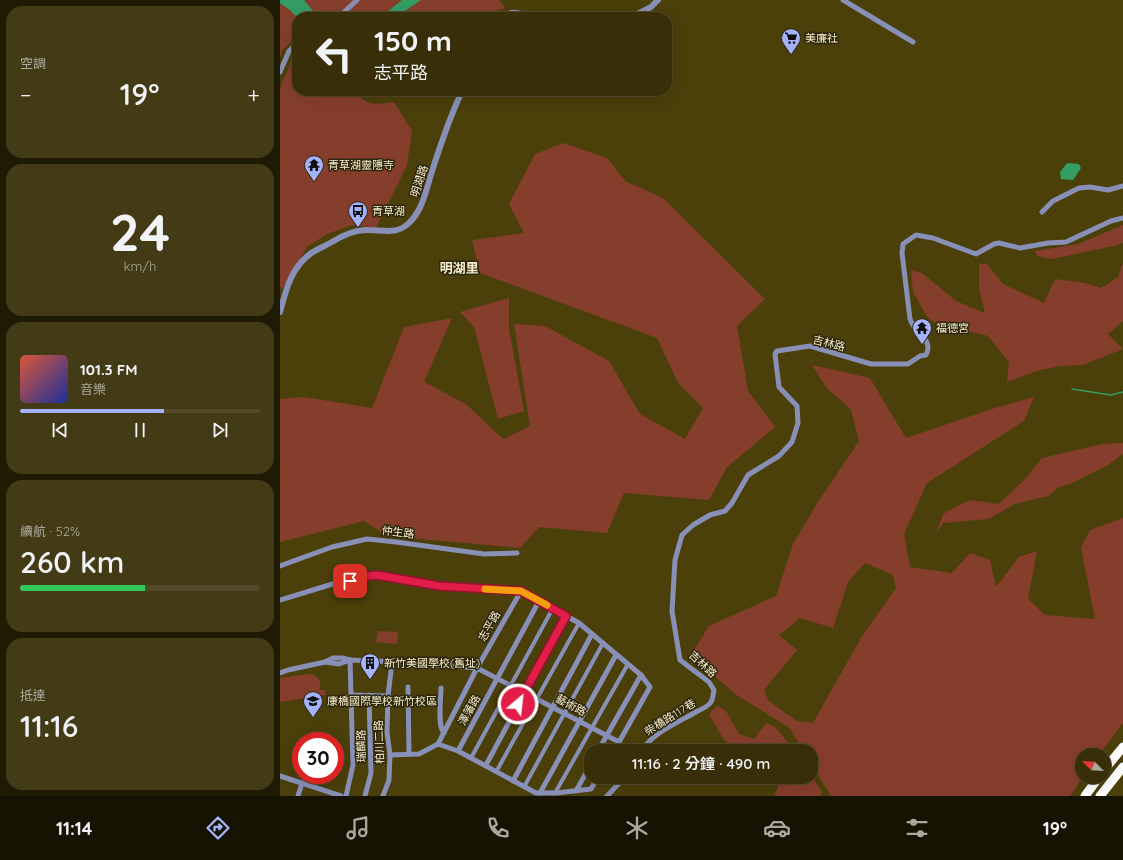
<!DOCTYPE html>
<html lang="zh-TW">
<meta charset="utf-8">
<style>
body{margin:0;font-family:Quicksand,"Noto Sans TC",sans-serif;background:#433b16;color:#f1f3f6;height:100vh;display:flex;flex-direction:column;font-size:15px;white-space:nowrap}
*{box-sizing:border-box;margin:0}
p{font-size:13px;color:#aba99c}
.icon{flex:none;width:22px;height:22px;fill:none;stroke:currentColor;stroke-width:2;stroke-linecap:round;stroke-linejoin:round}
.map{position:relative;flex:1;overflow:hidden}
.sheet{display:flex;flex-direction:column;gap:6px;padding:6px;background:#1f1a04;width:280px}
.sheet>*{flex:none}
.banner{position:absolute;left:12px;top:12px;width:380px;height:84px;border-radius:16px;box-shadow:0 4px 16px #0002,0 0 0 1px #524a29;background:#382f08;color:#f1f3f6;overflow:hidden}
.needle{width:26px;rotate:294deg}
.buttons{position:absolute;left:795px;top:748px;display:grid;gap:8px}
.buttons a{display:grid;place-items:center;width:36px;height:36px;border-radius:50%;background:#382f08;box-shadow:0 4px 16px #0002,0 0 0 1px #524a29;font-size:20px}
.speed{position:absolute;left:12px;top:732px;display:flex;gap:8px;font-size:20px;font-weight:700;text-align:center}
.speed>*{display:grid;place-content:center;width:52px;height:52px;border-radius:50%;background:#382f08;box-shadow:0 4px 16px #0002,0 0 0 1px #524a29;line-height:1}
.speed .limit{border:6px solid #d22;background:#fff;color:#111}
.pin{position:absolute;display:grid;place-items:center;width:34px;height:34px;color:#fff;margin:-17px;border-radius:8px;box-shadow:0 2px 6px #0006}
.me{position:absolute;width:44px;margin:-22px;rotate:28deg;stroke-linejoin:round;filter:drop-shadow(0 0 3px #0008)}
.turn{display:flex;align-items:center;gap:14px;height:84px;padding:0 16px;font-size:18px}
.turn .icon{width:52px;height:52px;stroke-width:2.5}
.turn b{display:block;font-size:28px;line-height:34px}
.big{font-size:30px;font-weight:600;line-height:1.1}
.sheet .widget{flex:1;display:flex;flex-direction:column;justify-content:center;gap:6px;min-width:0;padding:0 14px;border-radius:16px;background:#433b16}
.sheet .dial{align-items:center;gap:0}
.dial b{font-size:52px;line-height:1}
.song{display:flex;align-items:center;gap:12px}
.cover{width:48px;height:48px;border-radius:6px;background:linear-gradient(135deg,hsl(10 70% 55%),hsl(230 70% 35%))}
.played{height:4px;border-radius:2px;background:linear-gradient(90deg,#a4b2fc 60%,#524a29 60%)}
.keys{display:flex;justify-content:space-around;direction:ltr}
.heat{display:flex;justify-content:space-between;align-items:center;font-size:22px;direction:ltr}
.charge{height:6px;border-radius:3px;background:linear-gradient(90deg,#34c759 52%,#524a29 0)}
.trip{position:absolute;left:304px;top:744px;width:234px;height:40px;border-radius:16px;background:#382f08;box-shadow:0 4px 16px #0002,0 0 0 1px #524a29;font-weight:600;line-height:40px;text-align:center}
.tab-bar{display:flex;height:64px;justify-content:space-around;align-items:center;background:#161303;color:#aba99c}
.tab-bar .icon{width:28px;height:28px}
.tab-bar .selected{color:#a4b2fc}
.tab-bar b{font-size:18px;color:#f1f3f6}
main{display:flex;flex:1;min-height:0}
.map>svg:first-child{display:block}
.green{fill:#863e2c;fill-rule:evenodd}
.water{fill:#339d63}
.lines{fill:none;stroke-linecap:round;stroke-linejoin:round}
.stream{stroke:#339d63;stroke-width:1.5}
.pedestrian{stroke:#8890b7;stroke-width:4}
.minor{stroke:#8890b7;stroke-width:5}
.tertiary{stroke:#8890b7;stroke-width:6}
.motorway{stroke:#fff;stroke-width:9}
.route-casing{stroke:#92132f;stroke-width:10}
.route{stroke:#e11d48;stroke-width:7}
.slow{stroke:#f59e0b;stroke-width:7}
.labels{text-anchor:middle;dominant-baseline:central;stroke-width:3;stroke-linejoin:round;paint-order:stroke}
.poi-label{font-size:11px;fill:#f7efce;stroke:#2d260b;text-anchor:start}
.street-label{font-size:11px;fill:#f7efce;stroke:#2d260b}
.quarter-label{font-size:13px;font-weight:bold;fill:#f7efce;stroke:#2d260b}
</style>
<main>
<section class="sheet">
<div class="widget"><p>空調</p>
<div class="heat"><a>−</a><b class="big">19°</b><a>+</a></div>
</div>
<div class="widget dial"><b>24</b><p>km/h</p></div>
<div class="widget">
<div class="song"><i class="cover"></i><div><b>101.3 FM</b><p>音樂</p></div></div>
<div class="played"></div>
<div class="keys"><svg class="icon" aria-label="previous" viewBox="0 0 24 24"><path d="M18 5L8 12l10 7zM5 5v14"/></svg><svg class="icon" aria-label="pause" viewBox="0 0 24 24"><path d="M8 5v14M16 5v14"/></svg><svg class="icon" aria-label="next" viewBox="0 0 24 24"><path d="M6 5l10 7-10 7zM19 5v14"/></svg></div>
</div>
<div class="widget"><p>續航 · 52%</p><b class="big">260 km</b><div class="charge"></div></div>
<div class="widget"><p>抵達</p><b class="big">11:16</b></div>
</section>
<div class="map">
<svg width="843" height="796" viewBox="0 0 843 796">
<rect width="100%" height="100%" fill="#4b3f0a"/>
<!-- green -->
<g class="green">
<polygon points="0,0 219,0 225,8 211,13 205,17 17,17 17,35 2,51 0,57"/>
<path d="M17 53V91H74C88 106 94 105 114 102L132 131 127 165 96 228 73 225 47 234 27 247 3 288 0 287V88L14 55Z"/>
<polygon points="283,143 327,158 345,181 383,198 485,299 457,326 468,391 495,427 447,467 429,500 344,493 327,533 259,527 240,548 107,536 84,521 0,542 0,399 24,397 92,408 124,327 172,318 144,382 186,404 223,439 250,426 234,324 265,326 329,361 360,414 405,439 423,408 398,383 377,338 200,273 192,240 244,233 229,204 255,154"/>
<polygon points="843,225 843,243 838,245 772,259 757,256 755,251 798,244"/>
<polygon points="843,263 843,321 828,334 843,349 803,365 780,366 760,370 727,382 729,362 708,336 692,332 673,333 648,318 633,292 631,270 642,273 676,301 705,313 699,289 699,264 707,264 723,284 764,303 775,279 805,283 821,288 838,277"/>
<polygon points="229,298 229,329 244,411 218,419 194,327 180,312"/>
<path d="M532 365 590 378 626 438 715 408 754 397 744 421 647 483 624 534 630 567 672 573 690 553 710 560 716 587 739 557 757 551 748 599 765 615 815 619 801 548 810 530 843 518V723L819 755H802L803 777 790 796H551L531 764V751H523L510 728 455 694 411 655 429 626 496 596 513 544 538 502 579 441 571 410 546 387ZM585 563 613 575 616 588 582 636 533 723 517 721 501 710 488 700 484 690 517 650 499 635 520 618 553 628 568 582Z"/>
<polygon points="843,443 843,454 828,465 792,483 778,488 768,496 735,504 708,519 663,523 656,534 663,514 690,500 719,504 746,478 762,458 822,444"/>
<polygon points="98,631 118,632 117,644 96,642"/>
<path d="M29 674C39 675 41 681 40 690H45L46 695 0 702V678Z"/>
<polygon points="437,706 446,711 459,734 474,739 486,723 495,727 515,751 483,751 474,747 458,751 444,740 429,714"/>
<polygon points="531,775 542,792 541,796 494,796 502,777 531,777"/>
</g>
<!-- water -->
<g class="water">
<polygon points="0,0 24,0 38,17 17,18 11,11 0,3"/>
<polygon points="122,0 141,0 116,17 103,17 112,8"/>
<polygon points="787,163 799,164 801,168 793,180 781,179 780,172"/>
</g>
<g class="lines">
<!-- stream -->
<polyline class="stream" points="792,389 831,395 843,392"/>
<!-- pedestrian -->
<g class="pedestrian">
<polyline points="191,758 273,608"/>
<polyline points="216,772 299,623"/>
<polyline points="244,787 323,643"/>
<polyline points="275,793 348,664"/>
</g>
<!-- minor -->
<g class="minor">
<polyline points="563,0 633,42"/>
<polyline points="59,17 77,0"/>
<polyline points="0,72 9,51 17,44"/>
<polyline points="762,212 773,201 799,188 810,187 828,190 843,186"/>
<polyline points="0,566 52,547 87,539 116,542 204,554 237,553"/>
<polyline points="0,600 59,582 70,581 81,577 97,575 159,586 241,591"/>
<polyline points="45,662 59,664 70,660"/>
<polyline points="0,673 8,670 45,662 53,658 62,658 70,660 120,662 197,668 339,742"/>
<polyline points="128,687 129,754"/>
<path d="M161 688C161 699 157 725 164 733"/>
<polyline points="71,695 108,696"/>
<polyline points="178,751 259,601"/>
<polyline points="318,751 361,675"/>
<path d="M361 751C374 732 397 723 416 712 420 710 429 706 431 702 433 699 433 694 434 690L429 682 400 660 392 611 395 560 402 535 413 525 430 515 445 511 452 503 468 475 499 456 512 442 518 423 517 406 499 387 495 354 497 351 530 346 591 364H628L640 356 646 355C654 338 635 335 630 319L622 253 623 244 636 235 653 238 696 254 714 244 719 243 740 248 768 243 786 242 831 221 843 218"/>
<polyline points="110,755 139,754 158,744"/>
<polyline points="206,765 286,616"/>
<polyline points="0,776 61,796"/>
<polyline points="318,777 311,789 276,793 256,793 178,751 158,744 197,668 241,591 299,623 361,675 370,687 334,751"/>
<polyline points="233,781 312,634"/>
<polyline points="296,791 311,764"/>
<polyline points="260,793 336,655"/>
<polyline points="18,796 22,783"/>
<polyline points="66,796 73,765 70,660"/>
<polyline points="85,796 91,773 89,695"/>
<polyline points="103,796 109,780 110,755 107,732 108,696 112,662"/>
<polyline points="327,796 345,777"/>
</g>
<!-- tertiary -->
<g class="tertiary">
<path d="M222 17C231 10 241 13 251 17"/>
<polyline points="352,17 371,7 378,0"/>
<path d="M0 312C6 290 11 268 30 254 37 249 45 246 52 242 63 235 75 229 89 230 103 230 117 235 129 223 144 209 147 185 154 165 162 140 171 115 182 91"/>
</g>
<!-- motorway -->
<g class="motorway">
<polyline points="824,770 843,747"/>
<polyline points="805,796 819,777"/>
<polyline points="820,796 843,767"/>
</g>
</g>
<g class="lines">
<!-- route casing -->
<g class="route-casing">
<polyline id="route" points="70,581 81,577 97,575 159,586 241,591 286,616 238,704"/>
</g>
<!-- route -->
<use href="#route" class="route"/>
<!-- slow -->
<polyline class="slow" points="205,589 241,591 267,605"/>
</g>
<!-- icons -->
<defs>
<g id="supermarket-pin" transform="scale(1)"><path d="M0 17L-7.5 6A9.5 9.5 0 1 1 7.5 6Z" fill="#a4b2fc" stroke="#2d260b"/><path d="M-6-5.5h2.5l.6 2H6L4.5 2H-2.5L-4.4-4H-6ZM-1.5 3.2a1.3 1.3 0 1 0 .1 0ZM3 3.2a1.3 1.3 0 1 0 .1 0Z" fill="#111"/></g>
<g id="temple-pin" transform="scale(1)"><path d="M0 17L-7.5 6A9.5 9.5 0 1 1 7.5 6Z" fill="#a4b2fc" stroke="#2d260b"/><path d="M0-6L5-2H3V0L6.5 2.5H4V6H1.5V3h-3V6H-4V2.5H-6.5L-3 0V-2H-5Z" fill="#111"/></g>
<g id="bus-pin" transform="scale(1)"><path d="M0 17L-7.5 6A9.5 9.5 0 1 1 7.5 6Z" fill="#a4b2fc" stroke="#2d260b"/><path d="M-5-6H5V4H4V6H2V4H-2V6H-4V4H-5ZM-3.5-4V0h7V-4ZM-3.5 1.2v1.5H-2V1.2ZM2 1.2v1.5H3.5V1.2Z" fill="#111"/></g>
<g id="building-pin" transform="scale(1)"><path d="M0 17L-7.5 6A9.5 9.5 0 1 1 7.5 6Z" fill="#a4b2fc" stroke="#2d260b"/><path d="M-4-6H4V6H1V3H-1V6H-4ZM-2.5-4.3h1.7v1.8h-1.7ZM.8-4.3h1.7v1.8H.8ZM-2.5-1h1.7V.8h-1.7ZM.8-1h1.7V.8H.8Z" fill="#111"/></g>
<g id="school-pin" transform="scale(1)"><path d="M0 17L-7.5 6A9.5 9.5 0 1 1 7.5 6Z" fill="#a4b2fc" stroke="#2d260b"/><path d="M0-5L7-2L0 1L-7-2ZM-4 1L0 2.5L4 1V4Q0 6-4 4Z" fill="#111"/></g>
</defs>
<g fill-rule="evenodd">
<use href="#supermarket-pin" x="511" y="38"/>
<use href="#temple-pin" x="34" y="165"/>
<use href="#bus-pin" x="78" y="211"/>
<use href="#temple-pin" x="642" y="328"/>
<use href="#building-pin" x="90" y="663"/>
<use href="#school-pin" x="33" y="701"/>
</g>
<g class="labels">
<!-- poi labels -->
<g class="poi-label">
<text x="525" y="38">美廉社</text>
<text x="48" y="165">青草湖靈隱寺</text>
<text x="92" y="211">青草湖</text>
<text x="656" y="328">福德宮</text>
<text x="104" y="663">新竹美國學校(舊址)</text>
<text x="47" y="701">康橋國際學校新竹校區</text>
</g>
<!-- street labels -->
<g class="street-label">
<text transform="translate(139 181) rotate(-72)">明湖路</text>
<text transform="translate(549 343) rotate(14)">吉林路</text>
<text transform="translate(118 532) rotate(7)">仲生路</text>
<text transform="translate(209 626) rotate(-61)">志平路</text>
<text transform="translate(423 664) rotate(43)">吉林路</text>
<text transform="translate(291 705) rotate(28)">藝術路</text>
<text transform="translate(189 710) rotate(-61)">澤藩路</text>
<text transform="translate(390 717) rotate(-32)">柴橋路117巷</text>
<text transform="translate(99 742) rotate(-92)">柏川二路</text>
<text transform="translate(81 746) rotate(-91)">瑞麟路</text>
</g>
<!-- quarter labels -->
<g class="quarter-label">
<text x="179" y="268">明湖里</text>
</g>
</g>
</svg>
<div class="buttons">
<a><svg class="needle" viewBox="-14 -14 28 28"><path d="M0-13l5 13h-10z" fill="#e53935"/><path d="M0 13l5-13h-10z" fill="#aba99c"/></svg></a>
</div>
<div class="speed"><div class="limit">30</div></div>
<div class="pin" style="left:70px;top:581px;background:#d93025"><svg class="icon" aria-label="arrive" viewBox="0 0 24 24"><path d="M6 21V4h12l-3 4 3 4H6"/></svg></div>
<svg class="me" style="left:238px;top:704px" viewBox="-20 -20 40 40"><circle r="17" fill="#e11d48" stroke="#fff" stroke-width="3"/><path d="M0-11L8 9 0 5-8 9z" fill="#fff"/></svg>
<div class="trip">11:16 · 2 分鐘 · 490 m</div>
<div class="banner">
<div class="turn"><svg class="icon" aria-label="left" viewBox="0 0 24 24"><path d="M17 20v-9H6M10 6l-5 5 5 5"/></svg><div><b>150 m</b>志平路</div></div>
</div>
</div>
</main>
<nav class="tab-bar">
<b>11:14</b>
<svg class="icon selected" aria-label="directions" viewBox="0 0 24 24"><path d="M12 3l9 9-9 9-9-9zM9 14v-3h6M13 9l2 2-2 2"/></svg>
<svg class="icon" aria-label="music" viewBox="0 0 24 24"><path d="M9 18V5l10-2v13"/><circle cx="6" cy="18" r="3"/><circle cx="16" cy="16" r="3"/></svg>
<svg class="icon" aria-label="phone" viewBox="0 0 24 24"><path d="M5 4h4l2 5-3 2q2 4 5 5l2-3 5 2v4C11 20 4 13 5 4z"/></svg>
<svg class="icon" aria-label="climate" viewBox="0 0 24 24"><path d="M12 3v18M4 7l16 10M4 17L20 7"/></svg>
<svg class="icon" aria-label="car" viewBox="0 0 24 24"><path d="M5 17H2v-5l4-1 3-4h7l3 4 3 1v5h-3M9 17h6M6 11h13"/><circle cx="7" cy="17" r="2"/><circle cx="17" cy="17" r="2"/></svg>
<svg class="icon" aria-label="filters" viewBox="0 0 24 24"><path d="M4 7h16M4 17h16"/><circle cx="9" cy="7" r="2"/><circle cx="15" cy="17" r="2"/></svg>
<b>19°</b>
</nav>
